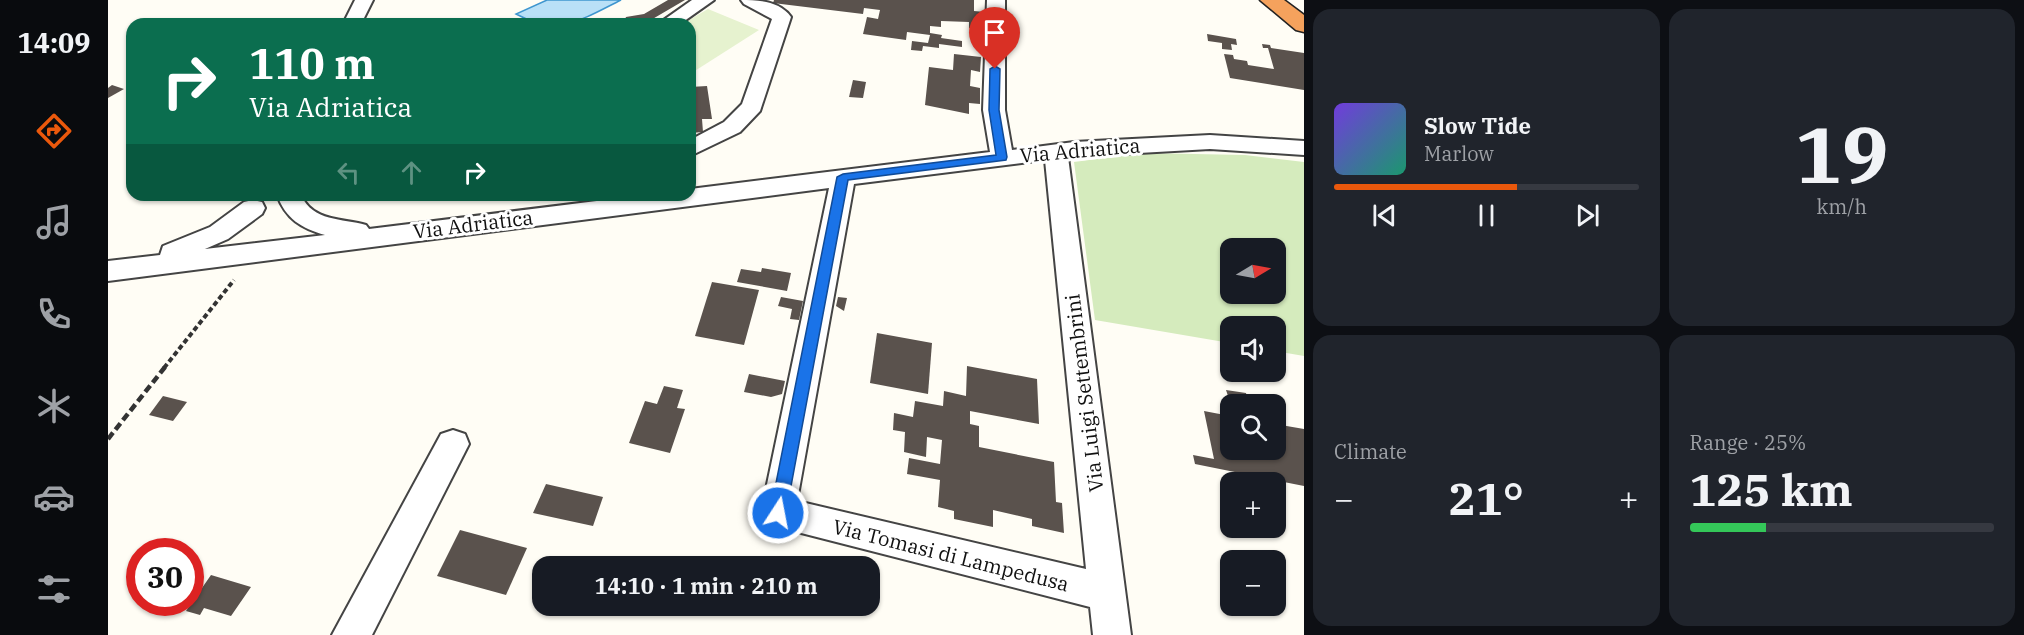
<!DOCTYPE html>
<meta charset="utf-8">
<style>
body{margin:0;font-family:"IBM Plex Serif",serif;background:#20242c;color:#f1f3f6;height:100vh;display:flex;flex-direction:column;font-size:22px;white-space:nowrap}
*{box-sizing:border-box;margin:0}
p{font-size:20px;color:#9ea1a6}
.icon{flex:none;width:33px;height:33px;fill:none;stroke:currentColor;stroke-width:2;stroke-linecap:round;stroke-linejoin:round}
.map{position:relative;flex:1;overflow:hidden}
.details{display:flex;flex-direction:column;gap:9px;padding:9px;background:#0d0f14;width:720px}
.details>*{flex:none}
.top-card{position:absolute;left:18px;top:18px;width:570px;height:183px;border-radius:18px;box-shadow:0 2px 4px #0004;background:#0b6e4f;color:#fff;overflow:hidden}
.needle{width:39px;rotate:80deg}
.fabs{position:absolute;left:1112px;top:238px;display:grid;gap:12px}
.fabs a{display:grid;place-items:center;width:66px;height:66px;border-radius:12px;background:#171b24;box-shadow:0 2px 4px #0004;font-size:30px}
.speed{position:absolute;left:18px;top:538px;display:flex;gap:12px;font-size:30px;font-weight:700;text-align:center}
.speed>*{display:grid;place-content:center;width:78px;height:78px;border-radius:50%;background:#171b24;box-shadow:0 2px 4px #0004;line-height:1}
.speed .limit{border:9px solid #d22;background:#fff;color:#111}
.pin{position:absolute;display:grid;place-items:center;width:51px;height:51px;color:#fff;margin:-62px -26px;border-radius:50% 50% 50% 0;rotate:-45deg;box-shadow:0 0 6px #0007}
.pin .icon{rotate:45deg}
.me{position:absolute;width:66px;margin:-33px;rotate:11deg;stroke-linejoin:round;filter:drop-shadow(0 0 4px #0008)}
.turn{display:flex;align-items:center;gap:21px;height:126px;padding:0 24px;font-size:27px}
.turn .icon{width:78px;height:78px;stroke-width:2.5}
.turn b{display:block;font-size:42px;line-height:51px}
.lanes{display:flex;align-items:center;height:57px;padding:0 24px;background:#0003;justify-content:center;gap:30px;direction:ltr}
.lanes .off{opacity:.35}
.big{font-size:45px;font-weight:700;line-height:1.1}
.details .tile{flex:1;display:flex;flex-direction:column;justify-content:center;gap:9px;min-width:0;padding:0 21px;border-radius:18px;background:#20242c}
.details .dial{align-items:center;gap:0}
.dial b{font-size:78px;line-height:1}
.song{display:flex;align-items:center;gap:18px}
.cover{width:72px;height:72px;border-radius:9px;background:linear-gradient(135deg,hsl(260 70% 55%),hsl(160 70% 35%))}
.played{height:6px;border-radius:3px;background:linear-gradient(90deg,#ea580c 60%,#363941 60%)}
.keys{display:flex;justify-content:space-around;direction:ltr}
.heat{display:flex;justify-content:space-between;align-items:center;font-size:33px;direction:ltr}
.charge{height:9px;border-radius:4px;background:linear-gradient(90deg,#34c759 25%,#363941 0)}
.details .tiles{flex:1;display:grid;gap:9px;grid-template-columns:repeat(2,1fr)}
.trip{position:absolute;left:424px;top:556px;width:348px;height:60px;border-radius:18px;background:#171b24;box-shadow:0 2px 4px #0004;font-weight:700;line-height:60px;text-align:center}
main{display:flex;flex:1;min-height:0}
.menu{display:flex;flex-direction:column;width:108px;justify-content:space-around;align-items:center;background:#090b0e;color:#9ea1a6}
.menu .icon{width:42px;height:42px}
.menu .on{color:#ea580c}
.menu b{font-size:27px;color:#f1f3f6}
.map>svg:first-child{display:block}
.green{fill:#d5ebbd;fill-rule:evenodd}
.pitch{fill:#e6f2cf}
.water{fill:#b9e0f7;stroke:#3f96cf;stroke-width:1.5}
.building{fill:#5a524d}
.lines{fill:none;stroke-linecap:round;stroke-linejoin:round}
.minor-casing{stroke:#444;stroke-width:4}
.highway-casing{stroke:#222;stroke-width:3}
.path-far1{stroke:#333;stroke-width:4;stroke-dasharray:5 3;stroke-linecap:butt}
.path{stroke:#333;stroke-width:4.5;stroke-dasharray:8 4;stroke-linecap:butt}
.minor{fill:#fff;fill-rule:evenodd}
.highway{fill:#f5a25d;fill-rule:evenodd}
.route{fill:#1a73e8;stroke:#114b97;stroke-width:1.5}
.labels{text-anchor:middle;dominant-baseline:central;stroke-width:6;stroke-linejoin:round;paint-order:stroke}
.street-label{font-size:20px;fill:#111;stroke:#fff}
</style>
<main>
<nav class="menu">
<b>14:09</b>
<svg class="icon on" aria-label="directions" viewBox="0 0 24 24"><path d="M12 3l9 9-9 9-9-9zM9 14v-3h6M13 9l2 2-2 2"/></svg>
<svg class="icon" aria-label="music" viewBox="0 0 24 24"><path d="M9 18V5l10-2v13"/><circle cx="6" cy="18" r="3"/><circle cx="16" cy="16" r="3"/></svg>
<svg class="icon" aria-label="phone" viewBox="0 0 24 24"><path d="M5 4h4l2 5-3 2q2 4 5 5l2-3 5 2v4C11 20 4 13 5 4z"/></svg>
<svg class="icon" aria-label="climate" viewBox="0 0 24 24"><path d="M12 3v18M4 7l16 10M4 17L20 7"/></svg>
<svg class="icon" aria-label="car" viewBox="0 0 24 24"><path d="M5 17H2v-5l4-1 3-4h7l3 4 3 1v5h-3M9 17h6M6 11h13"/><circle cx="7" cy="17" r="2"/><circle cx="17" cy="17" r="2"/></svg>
<svg class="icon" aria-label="filters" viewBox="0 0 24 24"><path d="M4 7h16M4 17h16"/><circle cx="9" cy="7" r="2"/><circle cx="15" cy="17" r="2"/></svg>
</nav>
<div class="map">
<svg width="1196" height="635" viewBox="0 0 1196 635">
<rect width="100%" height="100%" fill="#fffdf5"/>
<!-- green -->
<path class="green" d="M1035 153 1137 155 1196 162V356L1167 351V327H1122V343L987 320 966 162ZM1122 249H1167V294H1122Z"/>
<!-- pitch -->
<polygon class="pitch" points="600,9 651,30 582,74 582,24 574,24"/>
<!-- water -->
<path class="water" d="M439 0H513C475 19 450 37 408 14Z"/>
<!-- building -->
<g class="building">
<polygon points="560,0 577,0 536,24 515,24 518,17 536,14"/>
<polygon points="666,0 866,0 866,11 877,12 877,23 875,30 861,28 861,22 833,21 833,27 822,26 822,33 834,35 833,38 854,41 854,47 831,44 831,48 815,46 814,51 803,50 804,41 820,43 822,35 799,32 798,40 755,34 759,17 770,19 772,10 756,8 755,14 665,3"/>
<polygon points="1099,34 1128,39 1129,45 1123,44 1124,50 1114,49 1114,43 1100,41"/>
<polygon points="1154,44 1162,45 1163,48 1196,53 1196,90 1122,78 1116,54 1125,55 1126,59 1139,61 1140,65 1166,69 1160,48 1155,48"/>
<polygon points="846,54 873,57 872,72 863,70 862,86 872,88 872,104 861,103 861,114 817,105 821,67 845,70"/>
<polygon points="745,80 758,82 755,98 741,97"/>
<polygon points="4,85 16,89 0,98 0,88"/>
<polygon points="599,86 604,119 594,119 595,132 582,133 582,87"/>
<polygon points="654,268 683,273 679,291 629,282 633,269 653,272"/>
<polygon points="604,282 651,290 636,345 587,336"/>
<polygon points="673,297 695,301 691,320 682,319 684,309 670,306"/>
<polygon points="730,297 739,298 736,311 728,306"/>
<polygon points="769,333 824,343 820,394 762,383"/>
<polygon points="859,366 929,379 931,424 862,411 862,424 871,426 871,447 946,462 948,502 954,503 956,533 924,526 924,519 885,510 885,527 846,519 846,511 830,507 832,480 799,474 801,458 832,464 834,440 819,437 818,457 796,452 797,432 785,430 786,413 805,417 807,401 835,406 836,391 858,396"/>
<polygon points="641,374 677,381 674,394 663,397 636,392"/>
<polygon points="556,386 575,390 569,408 577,409 562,453 521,443 537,401 549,404"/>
<polygon points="1118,390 1138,393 1141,405 1123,405"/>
<polygon points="55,396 79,402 65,421 41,415"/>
<polygon points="1096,411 1122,416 1122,450 1167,450 1167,424 1196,429 1196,486 1087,464 1085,455 1106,459"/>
<polygon points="438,484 495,497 485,526 425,513"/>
<polygon points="352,530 419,548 398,595 329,576"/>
<polygon points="103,575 143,587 123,616 96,608 92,615 78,611"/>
</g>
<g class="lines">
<!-- minor casing -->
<g class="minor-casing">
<g id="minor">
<polygon points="247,0 265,0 253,24 235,24"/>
<polygon points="584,0 606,0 572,24 550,24"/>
<path d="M633 0C650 0 672 1 683 17L652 111 632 132 582 156V140L616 122 634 104 664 19 636 4Z"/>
<path d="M879 0H897V110L904 150 966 142 1102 135 1196 141V155L1102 149 960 157 1023 635H985L982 607 658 524 653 513 721 188 0 281V261L52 255 55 246 102 227 136 202 145 200 154 202 157 208 154 214 120 239 97 249 217 235C193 228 178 219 169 195H193C205 222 234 218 258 225L261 229 537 195H582V189L882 152 875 110ZM937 160 978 569 689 501 746 184Z"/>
<polygon points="345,430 357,434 361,444 264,635 224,635 333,434"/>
</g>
</g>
<!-- highway casing -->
<g class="highway-casing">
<polygon id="highway" points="1152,0 1176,0 1196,15 1196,32 1188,30"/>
</g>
<!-- path-far1 -->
<polyline class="path-far1" points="56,368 126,280"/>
<!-- path -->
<polyline class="path" points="0,439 57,367"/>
<!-- minor -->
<use href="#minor" class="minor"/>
<!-- highway -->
<use href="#highway" class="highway"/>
</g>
<!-- route -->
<polygon class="route" points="887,66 892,69 891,110 899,157 898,160 740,180 678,513 676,519 670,521 664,519 662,513 729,177 735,174 888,155 881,110 882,69"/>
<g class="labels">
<!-- street labels -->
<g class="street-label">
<text transform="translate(972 150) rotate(-5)">Via Adriatica</text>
<text transform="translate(365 224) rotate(-7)">Via Adriatica</text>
<text transform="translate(976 393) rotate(-97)">Via Luigi Settembrini</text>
<text transform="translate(843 555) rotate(14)">Via Tomasi di Lampedusa</text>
</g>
</g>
</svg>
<div class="fabs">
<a><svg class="needle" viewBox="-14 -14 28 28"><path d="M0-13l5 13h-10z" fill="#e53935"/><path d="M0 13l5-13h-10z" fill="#9ea1a6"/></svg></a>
<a><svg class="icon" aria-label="sound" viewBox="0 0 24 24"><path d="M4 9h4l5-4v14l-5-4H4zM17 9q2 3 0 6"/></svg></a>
<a><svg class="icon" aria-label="search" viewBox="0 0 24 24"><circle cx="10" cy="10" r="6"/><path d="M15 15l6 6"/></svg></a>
<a>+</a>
<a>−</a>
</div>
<div class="speed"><div class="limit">30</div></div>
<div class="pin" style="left:887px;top:69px;background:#d93025"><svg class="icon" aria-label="arrive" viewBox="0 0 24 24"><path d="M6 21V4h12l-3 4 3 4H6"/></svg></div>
<svg class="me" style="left:670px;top:513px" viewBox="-20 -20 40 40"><circle r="17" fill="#1a73e8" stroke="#fff" stroke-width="3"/><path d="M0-11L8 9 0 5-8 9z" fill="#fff"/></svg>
<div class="trip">14:10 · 1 min · 210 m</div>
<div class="top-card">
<div class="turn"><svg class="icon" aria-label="right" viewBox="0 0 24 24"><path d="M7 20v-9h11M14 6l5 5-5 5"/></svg><div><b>110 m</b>Via Adriatica</div></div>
<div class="lanes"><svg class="icon off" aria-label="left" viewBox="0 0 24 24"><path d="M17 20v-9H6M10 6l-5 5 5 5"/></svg><svg class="icon off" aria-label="ahead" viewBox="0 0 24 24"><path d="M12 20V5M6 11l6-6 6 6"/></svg><svg class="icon" aria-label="right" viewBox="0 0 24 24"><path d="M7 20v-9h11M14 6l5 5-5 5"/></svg></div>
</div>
</div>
<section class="details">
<div class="tiles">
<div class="tile">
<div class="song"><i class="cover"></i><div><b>Slow Tide</b><p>Marlow</p></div></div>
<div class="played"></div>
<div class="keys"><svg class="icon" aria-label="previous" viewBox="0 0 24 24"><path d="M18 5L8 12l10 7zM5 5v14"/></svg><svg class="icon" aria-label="pause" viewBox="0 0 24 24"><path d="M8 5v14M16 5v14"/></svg><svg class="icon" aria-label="next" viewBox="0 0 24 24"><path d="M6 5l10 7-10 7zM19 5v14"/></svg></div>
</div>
<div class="tile dial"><b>19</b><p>km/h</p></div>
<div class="tile"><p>Climate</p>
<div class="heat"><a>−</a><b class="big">21°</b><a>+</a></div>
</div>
<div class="tile"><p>Range · 25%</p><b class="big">125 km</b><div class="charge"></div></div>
</div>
</section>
</main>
